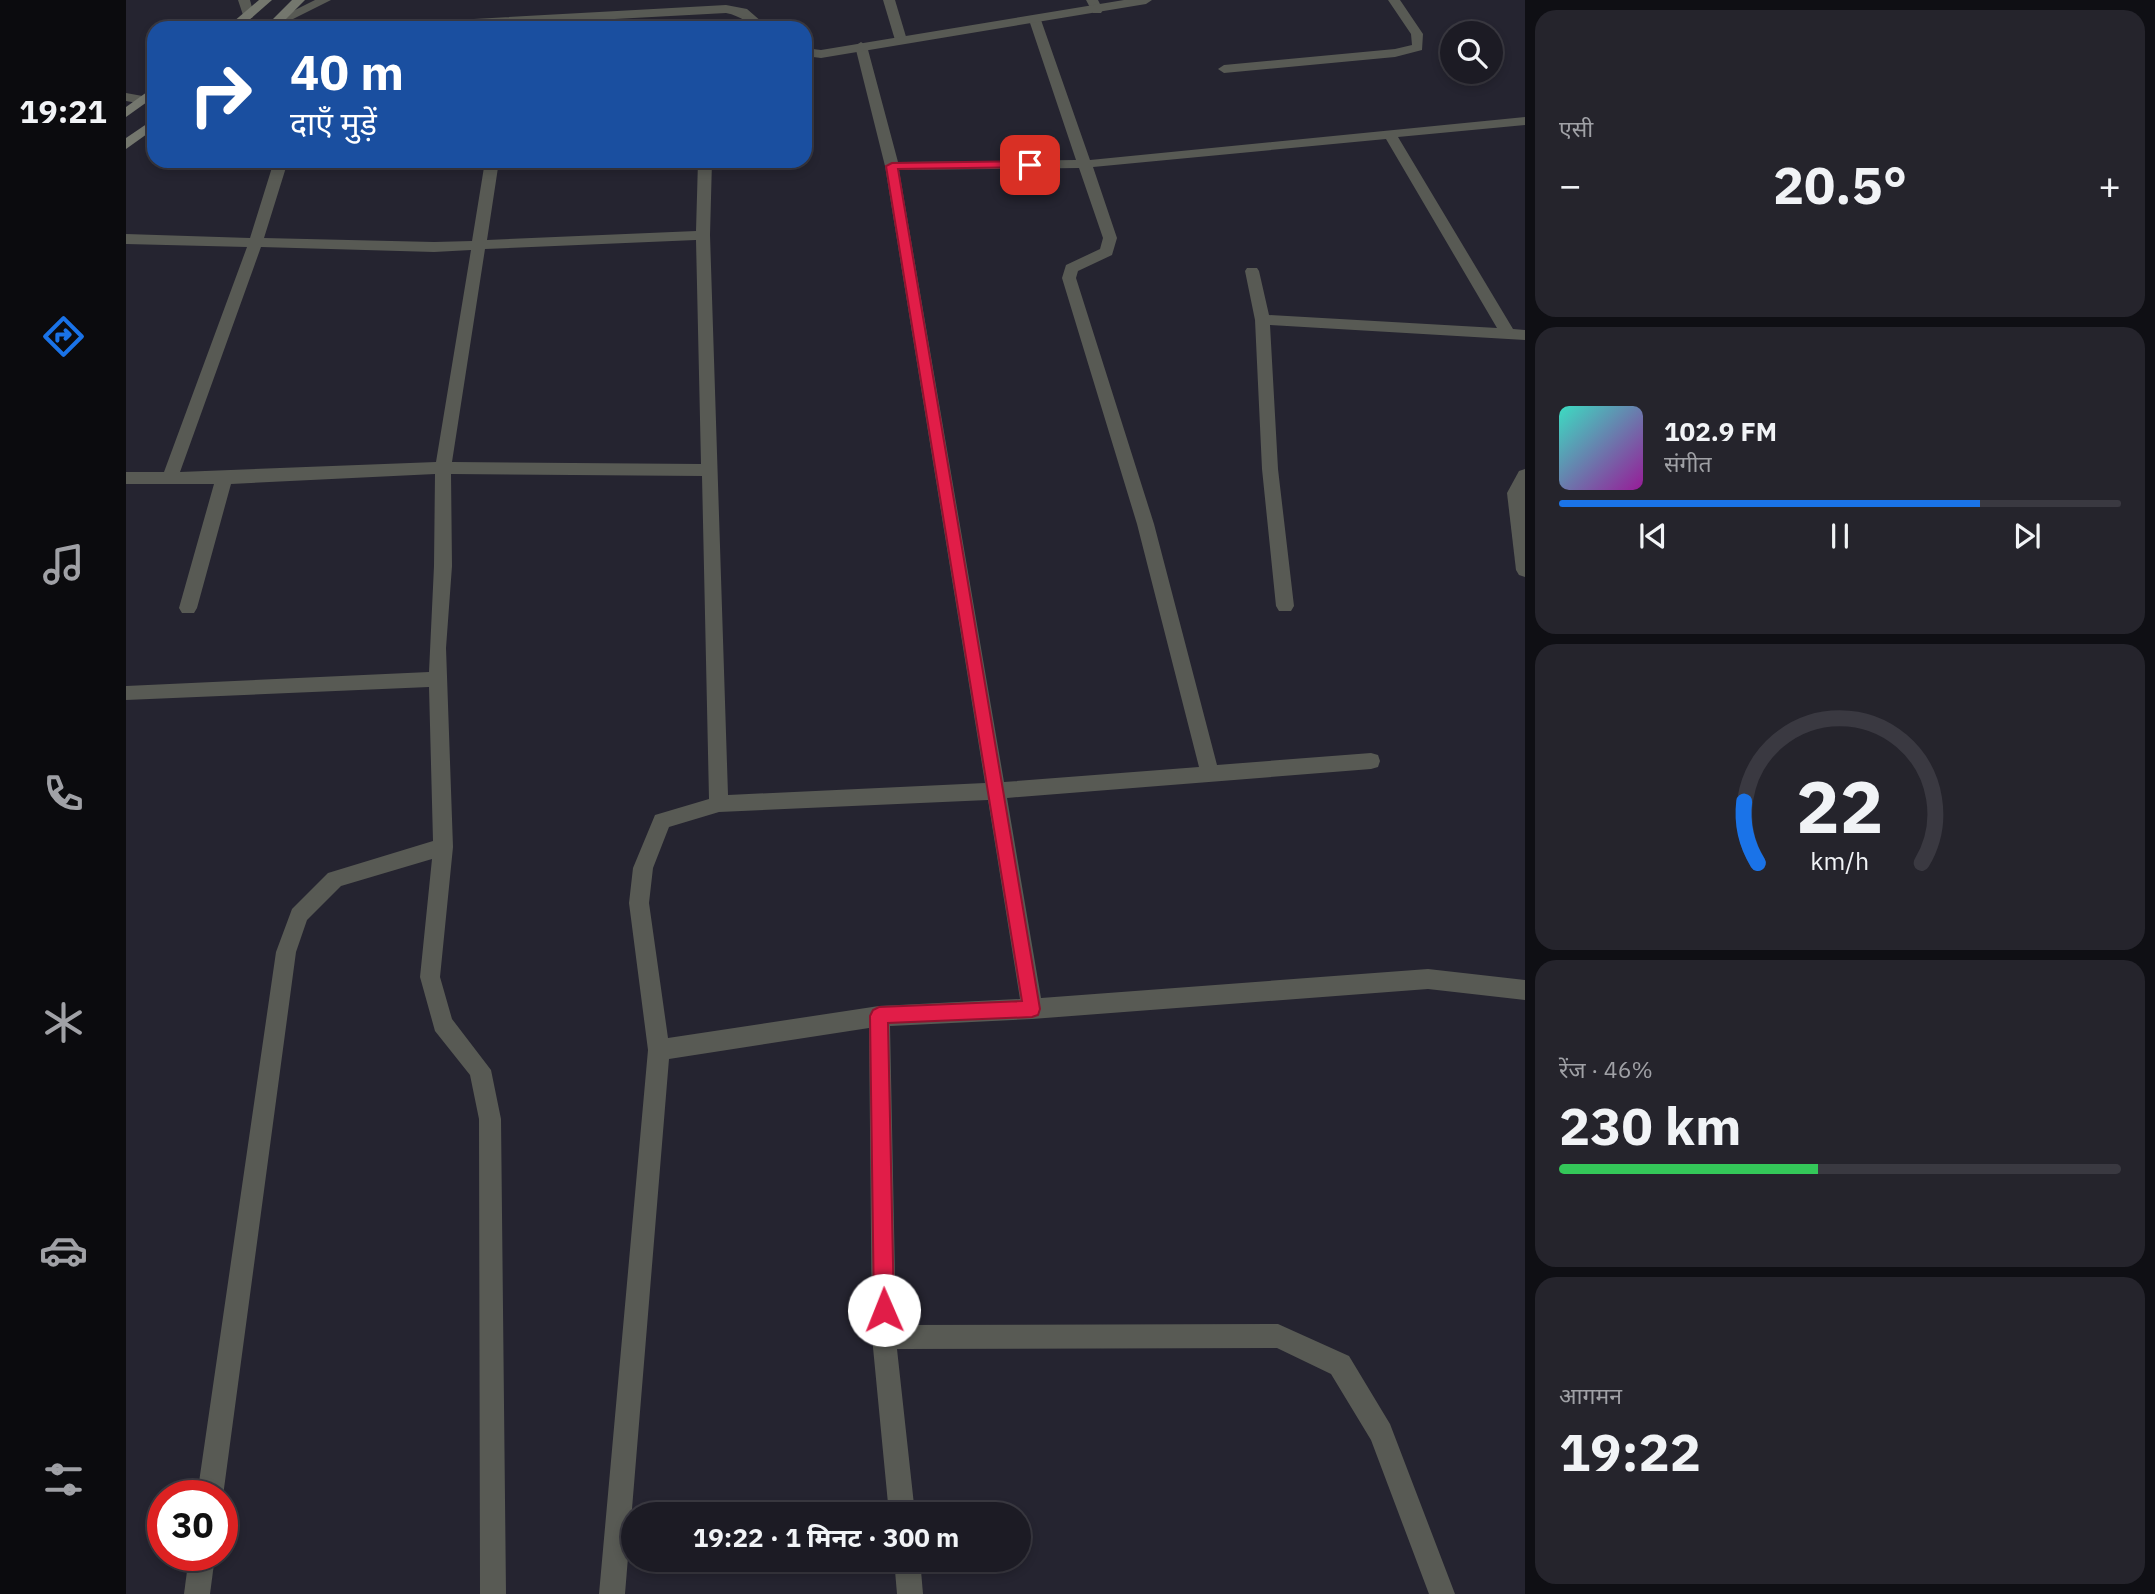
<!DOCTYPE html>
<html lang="hi">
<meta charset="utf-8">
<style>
body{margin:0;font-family:"IBM Plex Sans","Noto Sans Devanagari",sans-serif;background:#25242c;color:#f1f3f6;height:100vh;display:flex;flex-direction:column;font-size:26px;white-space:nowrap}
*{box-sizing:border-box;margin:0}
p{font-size:23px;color:#a0a1a6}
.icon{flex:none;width:38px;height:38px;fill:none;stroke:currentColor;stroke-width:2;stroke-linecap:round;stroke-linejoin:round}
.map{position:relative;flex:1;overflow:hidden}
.side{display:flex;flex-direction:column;gap:10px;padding:10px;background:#0f0f14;width:630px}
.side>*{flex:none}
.guide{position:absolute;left:21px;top:21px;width:665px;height:147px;border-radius:21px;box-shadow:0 4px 10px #0003,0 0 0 2px #3a3941;background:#1a4fa0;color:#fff;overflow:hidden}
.fabs{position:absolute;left:1314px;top:21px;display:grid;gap:14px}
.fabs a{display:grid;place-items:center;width:63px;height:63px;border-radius:50%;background:#1c1b24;box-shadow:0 4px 10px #0003,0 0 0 2px #3a3941;font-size:35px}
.speed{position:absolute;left:21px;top:1480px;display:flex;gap:14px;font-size:35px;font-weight:700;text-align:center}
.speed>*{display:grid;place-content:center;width:91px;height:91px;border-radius:50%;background:#1c1b24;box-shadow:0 4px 10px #0003,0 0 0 2px #3a3941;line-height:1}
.speed .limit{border:10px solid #d22;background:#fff;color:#111}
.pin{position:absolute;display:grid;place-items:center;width:60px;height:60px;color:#fff;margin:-30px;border-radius:14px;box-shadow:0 4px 10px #0006}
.me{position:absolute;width:77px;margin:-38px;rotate:359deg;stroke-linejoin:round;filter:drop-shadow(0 0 5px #0008)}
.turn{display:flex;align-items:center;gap:24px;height:147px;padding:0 28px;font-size:32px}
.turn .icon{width:91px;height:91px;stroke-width:2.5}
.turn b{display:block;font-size:49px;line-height:60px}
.big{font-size:52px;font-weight:700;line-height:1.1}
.side .card{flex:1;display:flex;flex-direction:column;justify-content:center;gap:10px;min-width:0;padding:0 24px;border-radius:21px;background:#25242c}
.side .dial{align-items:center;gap:0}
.dial svg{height:182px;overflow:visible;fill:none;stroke:#3a3941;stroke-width:7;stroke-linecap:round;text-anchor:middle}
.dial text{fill:#f1f3f6;stroke:none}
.song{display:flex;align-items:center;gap:21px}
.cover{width:84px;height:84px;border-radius:10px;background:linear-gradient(135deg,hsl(170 70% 55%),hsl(300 70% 35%))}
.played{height:7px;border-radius:4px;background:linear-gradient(90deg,#1a73e8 75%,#3a3941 75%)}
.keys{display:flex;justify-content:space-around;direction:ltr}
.heat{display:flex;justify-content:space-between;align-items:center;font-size:38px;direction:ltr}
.charge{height:10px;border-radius:5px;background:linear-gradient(90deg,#34c759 46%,#3a3941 0)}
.trip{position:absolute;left:495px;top:1502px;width:410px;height:70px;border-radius:35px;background:#1c1b24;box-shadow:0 4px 10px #0003,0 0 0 2px #3a3941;font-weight:700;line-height:70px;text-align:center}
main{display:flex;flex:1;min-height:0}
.menu{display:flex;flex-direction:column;width:126px;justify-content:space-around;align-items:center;background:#0b0b0e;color:#a0a1a6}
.menu .icon{width:49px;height:49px}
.menu .active{color:#1a73e8}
.menu b{font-size:32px;color:#f1f3f6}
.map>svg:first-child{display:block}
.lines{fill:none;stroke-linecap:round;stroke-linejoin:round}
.minor{fill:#585a54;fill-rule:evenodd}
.tertiary{fill:#585a54;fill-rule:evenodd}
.secondary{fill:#74776e;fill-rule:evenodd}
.route{fill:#e11d48;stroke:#92132f;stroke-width:2}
</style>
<main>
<nav class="menu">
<b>19:21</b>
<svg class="icon active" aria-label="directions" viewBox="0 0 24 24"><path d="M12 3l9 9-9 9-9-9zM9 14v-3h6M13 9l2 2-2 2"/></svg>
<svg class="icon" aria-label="music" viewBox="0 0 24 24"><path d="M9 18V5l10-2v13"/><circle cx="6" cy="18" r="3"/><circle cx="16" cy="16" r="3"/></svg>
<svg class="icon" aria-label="phone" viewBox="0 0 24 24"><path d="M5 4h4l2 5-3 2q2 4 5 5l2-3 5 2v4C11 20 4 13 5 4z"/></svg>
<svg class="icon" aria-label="climate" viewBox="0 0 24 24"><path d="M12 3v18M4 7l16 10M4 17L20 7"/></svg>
<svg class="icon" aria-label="car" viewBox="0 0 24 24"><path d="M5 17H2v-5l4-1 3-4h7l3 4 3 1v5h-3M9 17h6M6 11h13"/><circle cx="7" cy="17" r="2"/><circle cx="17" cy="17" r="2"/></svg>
<svg class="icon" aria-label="filters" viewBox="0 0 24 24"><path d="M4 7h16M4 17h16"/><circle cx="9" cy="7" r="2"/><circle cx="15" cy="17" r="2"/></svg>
</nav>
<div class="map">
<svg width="1399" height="1594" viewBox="0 0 1399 1594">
<rect width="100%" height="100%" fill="#252430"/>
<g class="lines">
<!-- minor -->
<g class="minor">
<polygon points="757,0 769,0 781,40 779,43 775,44 769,40"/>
<polygon points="960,0 972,0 977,10 975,13 967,13"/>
<polygon points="1262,0 1274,0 1297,34 1296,50 1269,57 1098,73 1092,69 1098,65 1269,49 1286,45 1285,34"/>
<path d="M909 16 915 20 964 160 1399 117V125L1272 137 1387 329 1399 330V340L1144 325 1152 469 1168 606 1165 611H1153L1150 606 1136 469 1129 320 1119 271 1121 268H1131L1133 271 1143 315 1371 328 1260 139 967 167 991 238 986 255 952 271 950 278 1028 524 1091 765 1245 753 1252 755 1254 761 1252 767 1245 769 881 798 915 998 1302 969 1399 980V1000L1302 989 906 1019 764 1026 770 1325 1152 1324 1223 1356 1264 1424 1329 1594H1303L1245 1440 1205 1374 1151 1348 771 1349 789 1514H763L746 1337 743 1028 543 1059 499 1594H473L522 1050 503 903 507 868 529 815 583 799 576 476 325 474 326 566 320 648 327 847 314 977 326 1019 365 1070 375 1119 380 1594H354L353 1119 344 1075 309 1031 294 977 306 859 215 886 181 920 170 952 97 1496H71L150 952 166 909 202 873 307 841 303 687 0 700V686L303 672 308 566 309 474 105 484 71 608 68 613H56L53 608 88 484H0V472H38L121 247 0 244V234L124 238 148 161H162L138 238 308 242 346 241 359 161H373L361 240 570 231 572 161H586L584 235 602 795 859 783 759 166 729 46 735 42 741 46 772 162 950 160 903 20ZM953 168 977 238 974 249 940 265 936 278 1011 524 1073 767 878 782 773 170ZM570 240 575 464 326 462 359 249ZM135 247 308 252 345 250 310 462 54 472ZM862 800 894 999 753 1006 542 1038 523 903 527 868 543 827 593 812Z"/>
<polygon points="0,93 22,97 24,100 17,104 0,101"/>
<polygon points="1399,469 1399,577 1393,575 1390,570 1381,493 1393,471"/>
<polygon points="63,1556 89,1556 84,1594 58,1594"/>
<polygon points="768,1559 794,1559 797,1594 771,1594"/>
</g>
<!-- tertiary -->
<g class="tertiary">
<polygon points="112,0 124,0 128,15 126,18 118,18"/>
<polygon points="189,0 205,0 151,27 147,28 141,24"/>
<polygon points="998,0 1026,0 1020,4 695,58 679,56 679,48 695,50"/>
<path d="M600 5 621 9 643 28C625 28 617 16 600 13L324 28H251L257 24Z"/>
</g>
<!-- secondary -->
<g class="secondary">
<polygon points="133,0 146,0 114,28 100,28"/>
<polygon points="166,0 179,0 151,28 138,28"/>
<polygon points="28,87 28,97 0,117 0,107"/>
<polygon points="28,119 28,129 0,149 0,138"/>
</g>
</g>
<!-- route -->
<polygon class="route" points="904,161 908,162 908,167 772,169 914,1009 912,1015 906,1017 762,1023 768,1310 765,1317 758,1320 751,1317 748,1310 744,1016 747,1010 753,1007 896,1001 760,166 766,163"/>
</svg>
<div class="fabs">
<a><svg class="icon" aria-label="search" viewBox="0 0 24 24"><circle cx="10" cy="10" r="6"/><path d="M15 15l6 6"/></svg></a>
</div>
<div class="speed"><div class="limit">30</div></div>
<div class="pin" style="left:904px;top:165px;background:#d93025"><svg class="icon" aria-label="arrive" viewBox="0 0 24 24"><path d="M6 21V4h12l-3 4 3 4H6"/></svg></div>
<svg class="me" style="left:758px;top:1310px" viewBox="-20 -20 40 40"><circle r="19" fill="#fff"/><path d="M0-13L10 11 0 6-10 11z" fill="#e11d48"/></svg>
<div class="trip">19:22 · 1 मिनट · 300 m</div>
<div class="guide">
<div class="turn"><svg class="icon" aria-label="right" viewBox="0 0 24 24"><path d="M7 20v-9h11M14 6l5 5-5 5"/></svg><div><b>40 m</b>दाएँ मुड़ें</div></div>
</div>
</div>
<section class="side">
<div class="card"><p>एसी</p>
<div class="heat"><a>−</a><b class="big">20.5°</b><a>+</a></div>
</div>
<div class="card">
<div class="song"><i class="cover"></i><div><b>102.9 FM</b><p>संगीत</p></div></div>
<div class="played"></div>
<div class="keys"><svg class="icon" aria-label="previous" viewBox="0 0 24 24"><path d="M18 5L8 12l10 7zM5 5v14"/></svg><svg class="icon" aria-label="pause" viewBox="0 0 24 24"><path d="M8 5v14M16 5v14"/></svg><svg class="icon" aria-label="next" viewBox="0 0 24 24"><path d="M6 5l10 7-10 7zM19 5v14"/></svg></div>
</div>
<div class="card dial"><svg viewBox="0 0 100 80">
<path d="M14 69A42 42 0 1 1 86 69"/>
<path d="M14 69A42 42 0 0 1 8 42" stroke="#1a73e8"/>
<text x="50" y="56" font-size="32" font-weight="700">22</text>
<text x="50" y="72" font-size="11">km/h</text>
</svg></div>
<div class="card"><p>रेंज · 46%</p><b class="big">230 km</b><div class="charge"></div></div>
<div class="card"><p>आगमन</p><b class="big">19:22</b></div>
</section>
</main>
